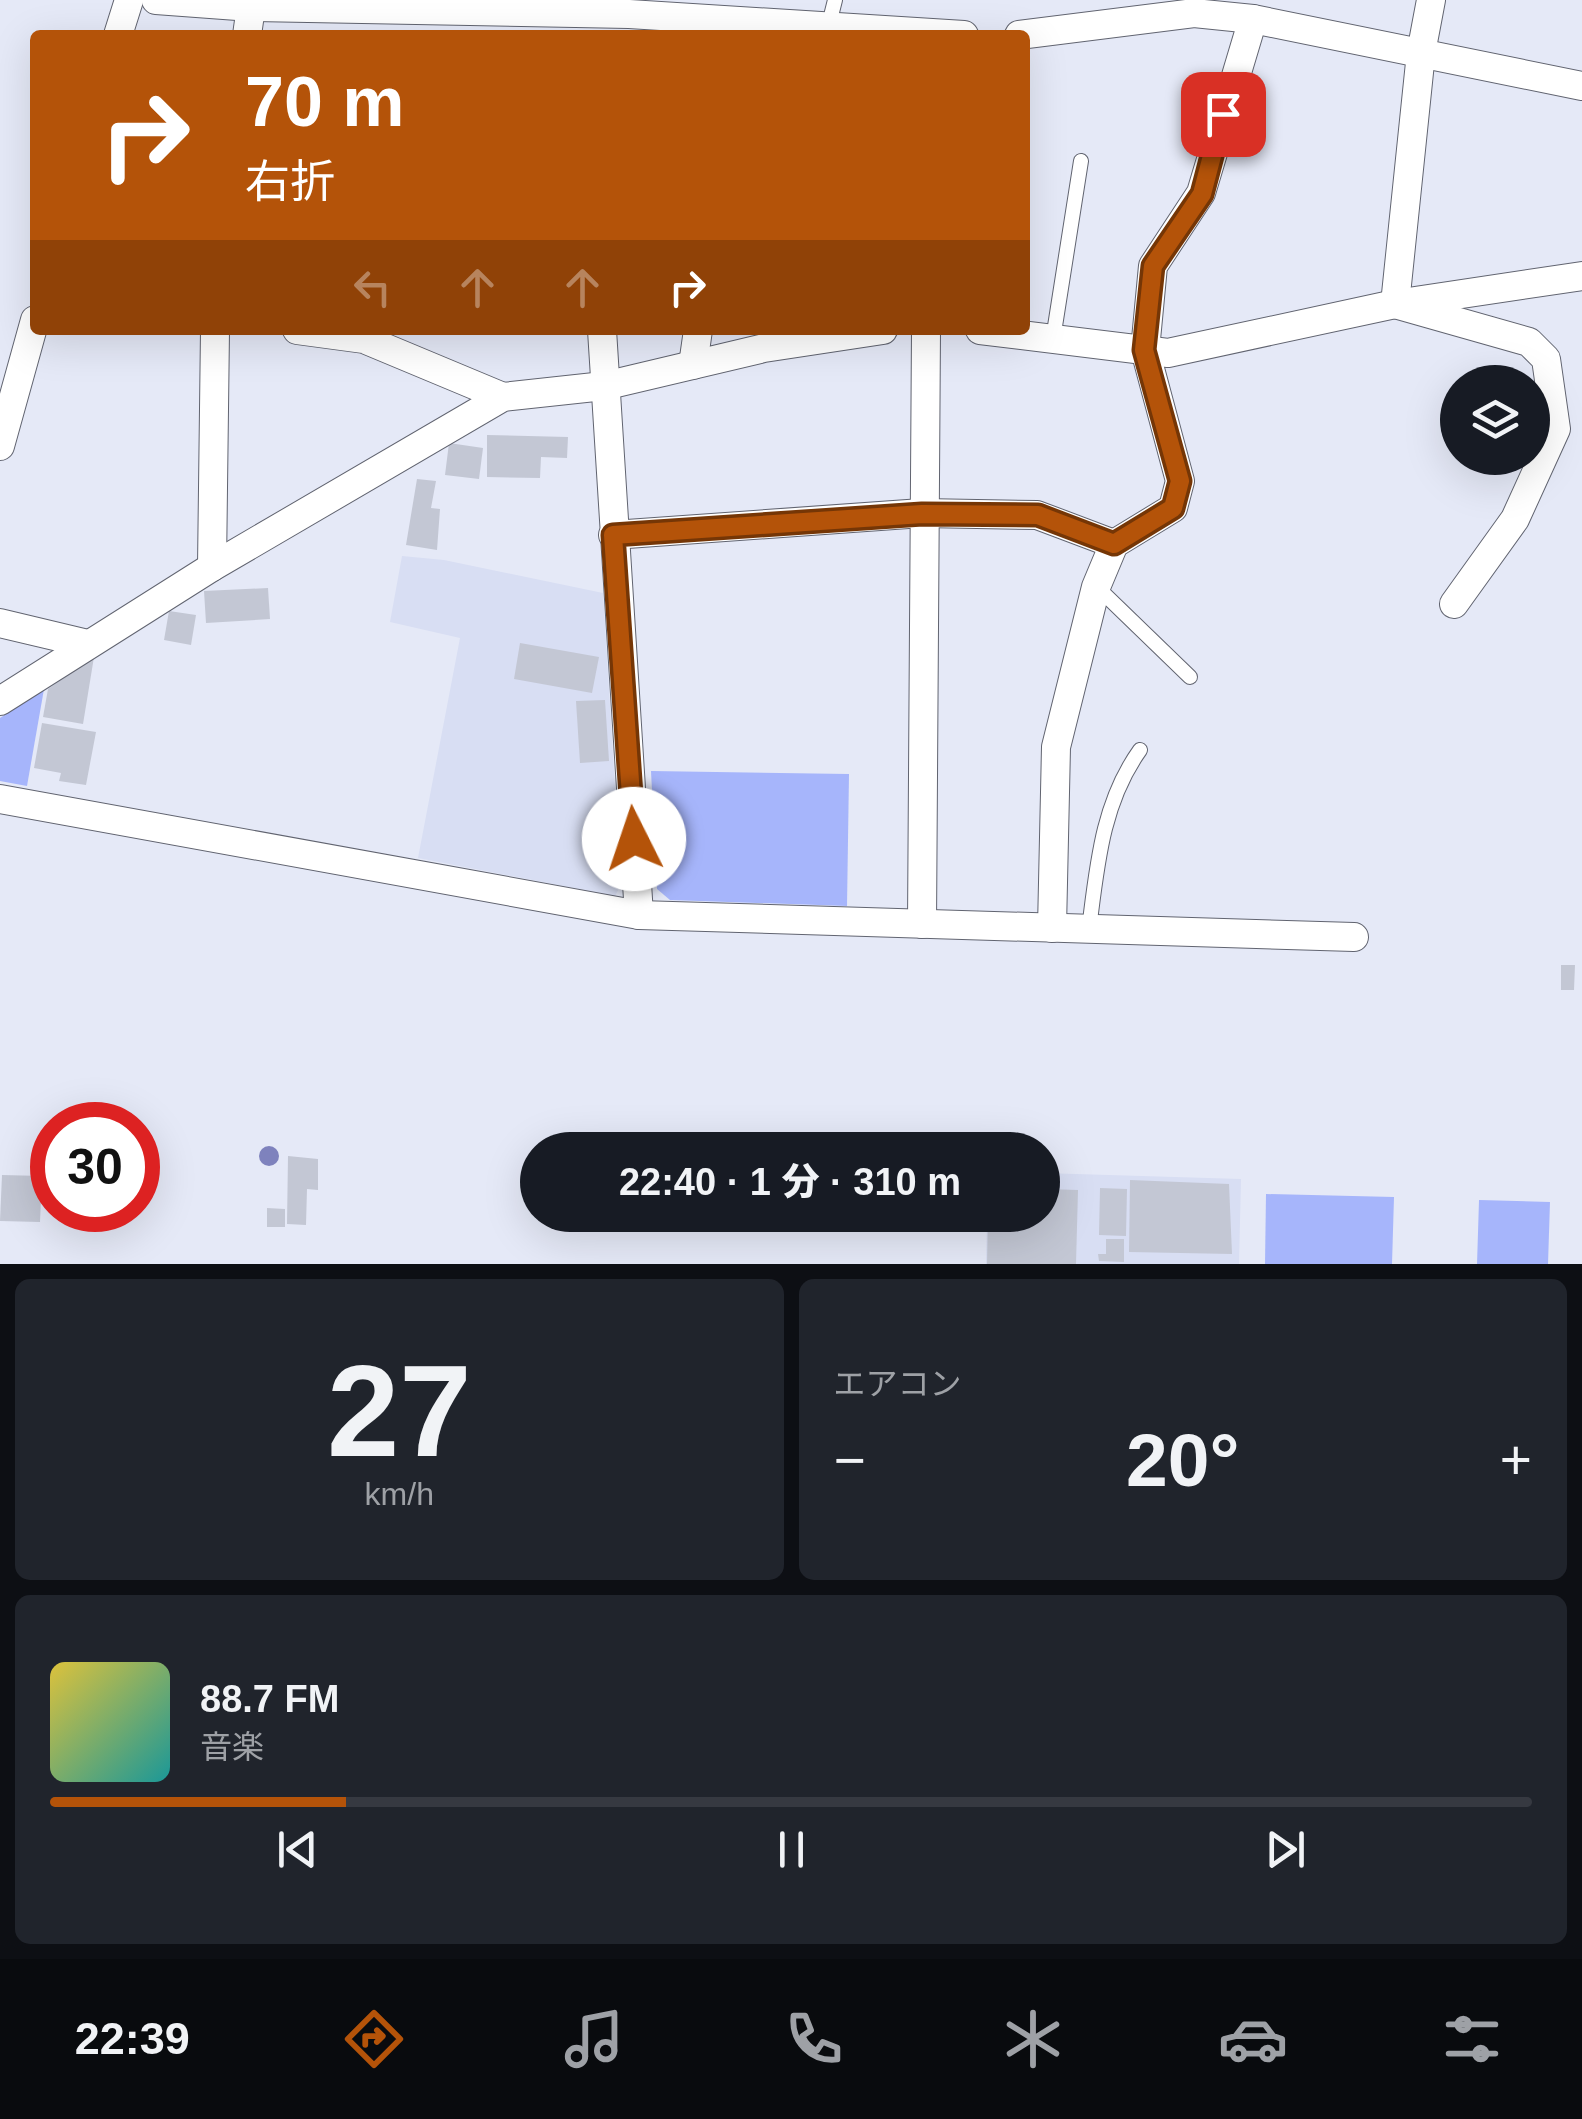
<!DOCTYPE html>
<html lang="ja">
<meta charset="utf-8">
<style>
body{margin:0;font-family:Helvetica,"Noto Sans JP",sans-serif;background:#20242c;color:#f1f3f6;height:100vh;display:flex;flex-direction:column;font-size:38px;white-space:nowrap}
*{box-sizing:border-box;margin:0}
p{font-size:32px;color:#9ea1a6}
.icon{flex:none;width:55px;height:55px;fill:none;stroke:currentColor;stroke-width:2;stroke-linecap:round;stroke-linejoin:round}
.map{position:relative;height:1264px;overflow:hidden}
.sheet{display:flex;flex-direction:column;gap:15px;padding:15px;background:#0d0f14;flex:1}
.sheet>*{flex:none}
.top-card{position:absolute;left:30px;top:30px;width:1000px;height:305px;border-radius:10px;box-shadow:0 10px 40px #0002;background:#b45309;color:#fff;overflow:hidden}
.tools{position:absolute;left:1440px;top:365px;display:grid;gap:20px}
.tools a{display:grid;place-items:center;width:110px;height:110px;border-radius:50%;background:#171b24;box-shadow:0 10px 40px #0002;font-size:50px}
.speed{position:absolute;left:30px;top:1102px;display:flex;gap:20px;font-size:50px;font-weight:700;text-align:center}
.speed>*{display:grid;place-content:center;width:130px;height:130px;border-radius:50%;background:#171b24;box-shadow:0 10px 40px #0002;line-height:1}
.speed .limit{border:15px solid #d22;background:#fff;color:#111}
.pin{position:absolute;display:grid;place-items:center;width:85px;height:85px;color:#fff;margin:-42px;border-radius:20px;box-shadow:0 5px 15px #0006}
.me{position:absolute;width:110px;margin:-55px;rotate:356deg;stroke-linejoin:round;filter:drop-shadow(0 0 8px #0008)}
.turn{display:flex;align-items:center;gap:35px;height:210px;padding:0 50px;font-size:45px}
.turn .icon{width:130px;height:130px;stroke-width:2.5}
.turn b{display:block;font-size:70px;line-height:85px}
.lanes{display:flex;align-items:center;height:95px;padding:0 50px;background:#0003;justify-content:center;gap:50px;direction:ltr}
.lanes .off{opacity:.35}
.big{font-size:75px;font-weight:800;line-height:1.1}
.sheet .card{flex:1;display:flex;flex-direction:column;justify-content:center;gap:15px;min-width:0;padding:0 35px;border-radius:15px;background:#20242c}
.sheet .dial{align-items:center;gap:0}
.dial b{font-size:130px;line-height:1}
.song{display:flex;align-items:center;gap:30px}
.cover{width:120px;height:120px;border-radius:15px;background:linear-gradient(135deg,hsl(50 70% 55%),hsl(180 70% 35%))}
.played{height:10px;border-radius:5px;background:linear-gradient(90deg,#b45309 20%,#363941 20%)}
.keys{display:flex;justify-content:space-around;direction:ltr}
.heat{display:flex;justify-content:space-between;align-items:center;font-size:55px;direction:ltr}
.sheet .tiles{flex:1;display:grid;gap:15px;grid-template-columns:1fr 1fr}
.card:last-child{grid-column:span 2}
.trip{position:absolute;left:520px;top:1132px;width:540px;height:100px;border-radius:50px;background:#171b24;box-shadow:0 10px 40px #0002;font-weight:800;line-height:100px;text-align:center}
.menu{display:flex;height:160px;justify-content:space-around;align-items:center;background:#090b0e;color:#9ea1a6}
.menu .icon{width:70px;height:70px}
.menu .on{color:#b45309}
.menu b{font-size:45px;color:#f1f3f6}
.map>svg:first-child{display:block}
.built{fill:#d8def3}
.green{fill:#a6b5fb}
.building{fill:#c3c7d4}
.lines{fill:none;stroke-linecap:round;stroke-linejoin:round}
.lane-casing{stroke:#616470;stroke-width:16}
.street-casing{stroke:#616470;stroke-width:30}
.lane{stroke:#fff;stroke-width:14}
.street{stroke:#fff;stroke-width:28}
.tree{fill:#7e82bd}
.route-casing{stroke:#753606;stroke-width:25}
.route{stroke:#b45309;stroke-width:18}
</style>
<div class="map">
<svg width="1582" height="1264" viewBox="0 0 1582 1264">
<rect width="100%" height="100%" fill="#e5e9f7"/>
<!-- built -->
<g class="built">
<polygon points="402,556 444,560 603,593 621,885 615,896 418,858 460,638 390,622"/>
<polygon points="1043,1173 1241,1179 1239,1264 986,1264 987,1215 1042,1215"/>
</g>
<!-- green -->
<g class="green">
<polygon points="44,689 27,786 0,781 0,718"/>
<polygon points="651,771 849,774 847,906 670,900 657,889"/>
<polygon points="1266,1194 1394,1197 1392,1264 1265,1264"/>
<polygon points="1479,1200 1550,1202 1548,1264 1477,1264"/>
</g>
<!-- building -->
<g class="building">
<polygon points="487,435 568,437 567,458 541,457 540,478 487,477"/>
<polygon points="449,443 483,448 479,479 445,475"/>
<polygon points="417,479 436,481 431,508 440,509 437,550 406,545"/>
<polygon points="268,588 270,619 206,623 204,591"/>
<polygon points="169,611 196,615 191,645 164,640"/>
<polygon points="520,643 599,657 592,693 514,679"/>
<polygon points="94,657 83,724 43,717 48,689"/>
<polygon points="605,700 609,761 580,763 576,701"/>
<polygon points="42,723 96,732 86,785 59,781 61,773 34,768"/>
<polygon points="1561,965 1575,965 1574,990 1561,990"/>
<polygon points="288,1156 318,1159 318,1190 307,1189 306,1225 287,1224"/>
<polygon points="2,1175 42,1176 40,1222 0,1221"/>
<polygon points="1042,1177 1047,1177 1047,1189 1078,1190 1076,1264 987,1264 988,1215 1042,1215"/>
<polygon points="1130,1180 1229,1184 1232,1254 1129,1252"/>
<polygon points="1100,1188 1127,1189 1126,1236 1099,1235"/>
<polygon points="267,1208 285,1209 285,1227 267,1227"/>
<polygon points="1106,1239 1124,1239 1124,1262 1099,1261 1098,1254 1106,1254"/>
</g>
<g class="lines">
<!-- lane casing -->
<g class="lane-casing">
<g id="lane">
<polyline points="828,28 835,0"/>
<polyline points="1053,339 1081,161"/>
<polyline points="1097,587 1190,677"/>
<path d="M1089 929C1097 866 1102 803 1140 750"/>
</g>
</g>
<!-- street casing -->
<g class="street-casing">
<g id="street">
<polyline points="156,0 251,7 629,14 964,35"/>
<polyline points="1431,0 1421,53 1395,304 1529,342 1546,359 1556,429 1515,519 1454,604"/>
<polyline points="118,35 129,0"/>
<polyline points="247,35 251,7"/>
<polyline points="1019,35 1194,13 1253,19 1582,86"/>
<polyline points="297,330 364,339 503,397"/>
<polyline points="602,330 639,915"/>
<polyline points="980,330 1168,353 1395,304 1582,276"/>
<polyline points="693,365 698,330"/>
<polyline points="0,446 35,320"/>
<polyline points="613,535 922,513 1037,515 1114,544"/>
<polyline points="212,567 215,330"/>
<polyline points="0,623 88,644"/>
<polyline points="0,701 212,567 503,397 604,386 764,348 883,330"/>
<polyline points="0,799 639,915 1354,937"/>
<polyline points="922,924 926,330"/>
<polyline points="1052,928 1056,747 1096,587 1114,544 1173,508 1180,481 1145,350 1153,266 1201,193 1253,19"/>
</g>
</g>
<!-- lane -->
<use href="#lane" class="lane"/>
<!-- street -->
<use href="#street" class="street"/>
</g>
<!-- trees -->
<circle class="tree" cx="269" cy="1156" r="10"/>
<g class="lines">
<!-- route casing -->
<g class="route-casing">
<polyline id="route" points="634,839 613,535 922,514 1038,515 1114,544 1173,508 1180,481 1144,350 1153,266 1202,194 1223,114"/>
</g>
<!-- route -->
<use href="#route" class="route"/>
</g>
</svg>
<div class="tools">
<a><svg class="icon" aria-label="layers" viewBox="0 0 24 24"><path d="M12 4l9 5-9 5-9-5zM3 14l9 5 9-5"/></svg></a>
</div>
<div class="speed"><div class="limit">30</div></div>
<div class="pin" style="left:1223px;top:114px;background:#d93025"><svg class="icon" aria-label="arrive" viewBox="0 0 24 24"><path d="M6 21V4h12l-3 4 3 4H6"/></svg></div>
<svg class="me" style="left:634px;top:839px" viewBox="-20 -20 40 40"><circle r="19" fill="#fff"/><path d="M0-13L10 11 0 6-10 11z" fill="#b45309"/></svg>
<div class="trip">22:40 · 1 分 · 310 m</div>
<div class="top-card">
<div class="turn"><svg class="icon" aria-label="right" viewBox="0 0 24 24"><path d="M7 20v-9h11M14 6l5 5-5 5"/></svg><div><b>70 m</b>右折</div></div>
<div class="lanes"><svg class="icon off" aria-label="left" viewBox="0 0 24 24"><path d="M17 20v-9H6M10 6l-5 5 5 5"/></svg><svg class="icon off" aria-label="ahead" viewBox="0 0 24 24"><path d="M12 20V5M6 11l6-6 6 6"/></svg><svg class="icon off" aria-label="ahead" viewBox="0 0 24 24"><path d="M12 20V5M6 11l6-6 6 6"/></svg><svg class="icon" aria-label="right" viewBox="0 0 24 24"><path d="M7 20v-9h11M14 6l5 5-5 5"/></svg></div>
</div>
</div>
<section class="sheet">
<div class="tiles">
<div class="card dial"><b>27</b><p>km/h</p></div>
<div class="card"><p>エアコン</p>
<div class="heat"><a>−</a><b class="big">20°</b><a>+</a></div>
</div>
<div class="card">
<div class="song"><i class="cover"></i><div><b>88.7 FM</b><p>音楽</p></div></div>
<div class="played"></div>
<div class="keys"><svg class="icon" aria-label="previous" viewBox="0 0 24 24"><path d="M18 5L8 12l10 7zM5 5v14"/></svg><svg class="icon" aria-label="pause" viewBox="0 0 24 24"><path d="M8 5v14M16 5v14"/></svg><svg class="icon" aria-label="next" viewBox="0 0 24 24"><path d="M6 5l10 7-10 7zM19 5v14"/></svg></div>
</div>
</div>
</section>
<nav class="menu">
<b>22:39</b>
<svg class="icon on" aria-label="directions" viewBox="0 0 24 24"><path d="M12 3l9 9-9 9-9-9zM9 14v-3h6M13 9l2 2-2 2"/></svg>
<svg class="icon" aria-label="music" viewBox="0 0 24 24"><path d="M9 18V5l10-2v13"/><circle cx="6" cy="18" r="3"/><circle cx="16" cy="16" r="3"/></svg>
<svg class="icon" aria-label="phone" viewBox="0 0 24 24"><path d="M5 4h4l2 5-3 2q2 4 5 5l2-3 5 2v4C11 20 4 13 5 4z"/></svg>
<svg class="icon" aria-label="climate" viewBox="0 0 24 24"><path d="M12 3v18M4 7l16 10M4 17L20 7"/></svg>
<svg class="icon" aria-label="car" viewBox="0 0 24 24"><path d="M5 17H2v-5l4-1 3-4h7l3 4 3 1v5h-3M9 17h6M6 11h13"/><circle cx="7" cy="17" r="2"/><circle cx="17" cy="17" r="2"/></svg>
<svg class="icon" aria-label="filters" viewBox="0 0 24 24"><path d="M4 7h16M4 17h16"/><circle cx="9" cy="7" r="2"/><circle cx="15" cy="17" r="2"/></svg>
</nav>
